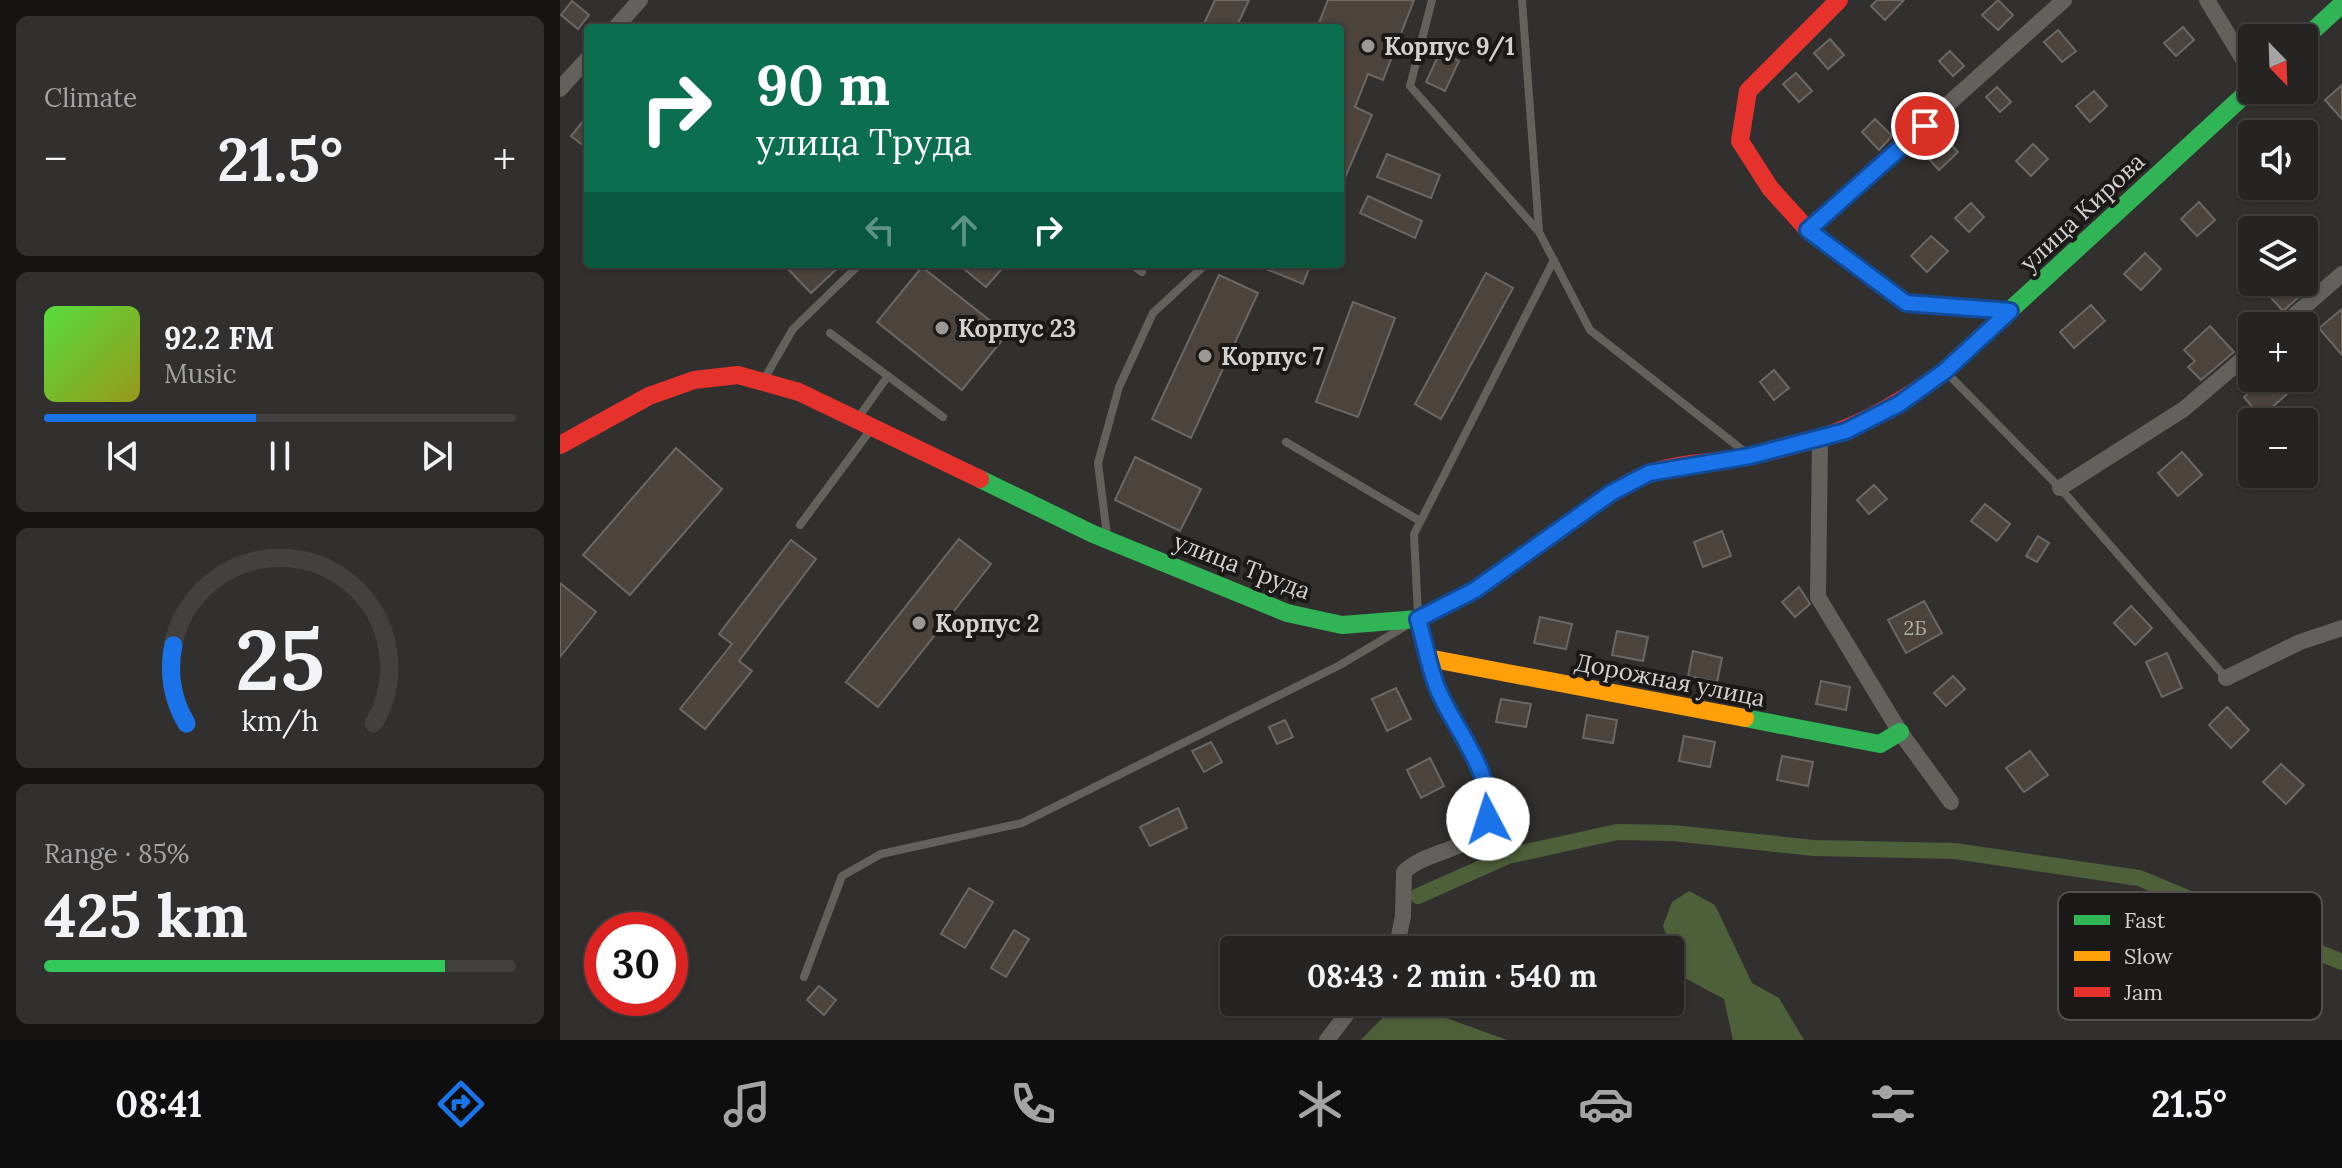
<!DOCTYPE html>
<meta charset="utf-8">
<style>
body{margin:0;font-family:Lora,serif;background:#32302f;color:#f1f3f6;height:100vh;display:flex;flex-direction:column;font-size:30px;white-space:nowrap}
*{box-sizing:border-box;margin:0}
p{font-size:26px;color:#a4a4a5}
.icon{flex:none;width:44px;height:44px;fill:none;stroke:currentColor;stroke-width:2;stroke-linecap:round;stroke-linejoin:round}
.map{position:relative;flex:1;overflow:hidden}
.drawer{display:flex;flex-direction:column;gap:16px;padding:16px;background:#151413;width:560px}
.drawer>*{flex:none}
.guide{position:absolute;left:24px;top:24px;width:760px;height:244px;border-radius:8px;box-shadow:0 2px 6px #0004,0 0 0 2px #424140;background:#0b6e4f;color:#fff;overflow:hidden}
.needle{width:52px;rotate:157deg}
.controls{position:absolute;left:1678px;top:24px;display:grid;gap:16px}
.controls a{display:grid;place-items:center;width:80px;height:80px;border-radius:8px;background:#262422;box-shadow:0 2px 6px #0004,0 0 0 2px #424140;font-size:40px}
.speed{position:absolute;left:24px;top:912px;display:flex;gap:16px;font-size:40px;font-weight:700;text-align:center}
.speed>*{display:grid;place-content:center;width:104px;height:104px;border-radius:50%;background:#262422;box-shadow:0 2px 6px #0004,0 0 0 2px #424140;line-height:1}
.speed .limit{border:12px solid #d22;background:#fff;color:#111}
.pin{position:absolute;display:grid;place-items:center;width:68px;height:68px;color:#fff;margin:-34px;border:4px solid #fff;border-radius:50%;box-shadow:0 2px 8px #0007}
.me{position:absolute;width:88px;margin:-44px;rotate:355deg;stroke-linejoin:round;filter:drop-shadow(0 0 6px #0008)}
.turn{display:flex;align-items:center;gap:28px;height:168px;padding:0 40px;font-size:36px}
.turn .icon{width:104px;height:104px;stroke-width:2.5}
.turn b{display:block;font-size:56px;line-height:68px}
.lanes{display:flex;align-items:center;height:76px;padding:0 40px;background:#0003;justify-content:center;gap:40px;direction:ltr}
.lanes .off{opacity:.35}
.big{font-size:60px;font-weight:700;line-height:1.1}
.drawer .card{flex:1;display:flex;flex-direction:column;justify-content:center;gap:12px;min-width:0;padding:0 28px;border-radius:12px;background:#32302f}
.drawer .dial{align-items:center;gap:0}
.dial svg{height:208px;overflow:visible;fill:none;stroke:#424140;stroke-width:7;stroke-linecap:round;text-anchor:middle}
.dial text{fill:#f1f3f6;stroke:none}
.song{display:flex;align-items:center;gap:24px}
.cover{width:96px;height:96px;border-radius:12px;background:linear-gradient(135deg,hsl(110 70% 55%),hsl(60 70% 35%))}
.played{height:8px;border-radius:4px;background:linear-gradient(90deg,#1a73e8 45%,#424140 45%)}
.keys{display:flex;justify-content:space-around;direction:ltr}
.heat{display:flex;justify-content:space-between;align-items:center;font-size:44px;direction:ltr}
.charge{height:12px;border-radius:6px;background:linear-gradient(90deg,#34c759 85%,#424140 0)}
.trip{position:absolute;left:660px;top:936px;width:464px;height:80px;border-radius:8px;background:#262422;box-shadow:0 2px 6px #0004,0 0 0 2px #424140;font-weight:700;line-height:80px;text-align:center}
.menu{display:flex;height:128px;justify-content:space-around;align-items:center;background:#0f0e0e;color:#a4a4a5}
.menu .icon{width:56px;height:56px}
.menu .current{color:#1a73e8}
.menu b{font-size:36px;color:#f1f3f6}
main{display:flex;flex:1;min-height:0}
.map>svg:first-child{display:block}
.water{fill:#4e603a}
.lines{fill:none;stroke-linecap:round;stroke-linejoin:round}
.canal{stroke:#4e603a;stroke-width:16}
.building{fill:#4b433c;stroke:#6a6866;stroke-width:2}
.lane{stroke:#62615b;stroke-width:8}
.street{stroke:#62615b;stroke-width:16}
.fast{stroke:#30b455;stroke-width:18}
.slow{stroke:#ff9f0a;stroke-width:18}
.jam{stroke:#e5322d;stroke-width:18}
.route-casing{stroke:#114b97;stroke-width:20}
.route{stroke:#1a73e8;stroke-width:14}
.poi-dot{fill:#9b9996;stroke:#1a1917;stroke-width:3}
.labels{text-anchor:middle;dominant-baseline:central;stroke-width:8;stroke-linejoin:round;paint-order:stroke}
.number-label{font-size:20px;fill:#b1aeaa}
.poi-label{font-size:24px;font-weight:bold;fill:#d3d1ce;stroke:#1a1917;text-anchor:start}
.street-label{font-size:24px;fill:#d3d1ce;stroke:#1a1917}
.key{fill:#1a1917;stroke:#52504e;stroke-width:2}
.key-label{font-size:22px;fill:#d3d1ce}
</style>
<main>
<section class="drawer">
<div class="card"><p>Climate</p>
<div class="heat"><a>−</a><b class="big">21.5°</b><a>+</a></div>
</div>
<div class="card">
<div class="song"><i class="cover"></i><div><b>92.2 FM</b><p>Music</p></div></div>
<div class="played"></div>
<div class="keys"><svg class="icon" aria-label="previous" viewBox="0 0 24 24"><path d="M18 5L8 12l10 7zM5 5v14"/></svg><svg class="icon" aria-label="pause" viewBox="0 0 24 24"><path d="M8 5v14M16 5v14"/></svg><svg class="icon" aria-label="next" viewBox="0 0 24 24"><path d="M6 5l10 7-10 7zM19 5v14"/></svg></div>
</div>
<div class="card dial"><svg viewBox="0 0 100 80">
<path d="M14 69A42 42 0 1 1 86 69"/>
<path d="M14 69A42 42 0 0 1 9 39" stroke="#1a73e8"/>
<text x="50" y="56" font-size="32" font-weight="700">25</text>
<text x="50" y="72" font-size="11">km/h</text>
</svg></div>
<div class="card"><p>Range · 85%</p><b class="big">425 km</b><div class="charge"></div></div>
</section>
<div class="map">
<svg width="1782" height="1040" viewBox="0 0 1782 1040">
<rect width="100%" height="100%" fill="#32302e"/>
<!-- water -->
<g class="water">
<polygon points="1129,891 1155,905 1192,983 1219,998 1244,1040 1173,1040 1164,999 1121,976 1103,926 1112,902"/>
<polygon points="838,1002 842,1002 947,1040 801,1040"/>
</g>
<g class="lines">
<!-- canal -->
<polyline class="canal" points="858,896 948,856 1057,832 1113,833 1254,848 1395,851 1579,878 1782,962"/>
</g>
<!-- building -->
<g class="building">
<polygon points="655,0 689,0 676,28 642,28"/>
<polygon points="768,0 854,0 823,80 808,74 795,107 812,115 780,189 780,28 757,28"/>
<polygon points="1317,0 1344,0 1325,20 1311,6"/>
<polygon points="1438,0 1453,15 1438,30 1422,15"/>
<polygon points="12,1 29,15 18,29 1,15"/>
<polygon points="1623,27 1634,40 1616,56 1604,43"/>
<polygon points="1498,30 1516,51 1502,62 1484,42"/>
<polygon points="1270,39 1284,55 1268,69 1254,53"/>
<polygon points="1390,51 1404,66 1393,76 1379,61"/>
<polygon points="880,52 899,61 885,91 866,82"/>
<polygon points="1236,73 1252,91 1239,102 1223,84"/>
<polygon points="1782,85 1782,119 1765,100"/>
<polygon points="1437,87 1451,102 1440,112 1426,97"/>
<polygon points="1534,91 1547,106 1530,122 1516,106"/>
<polygon points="28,115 28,149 11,136"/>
<polygon points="1315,119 1332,136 1319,150 1302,132"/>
<polygon points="1385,138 1398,152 1379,170 1366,156"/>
<polygon points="1473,144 1488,159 1471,176 1456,161"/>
<polygon points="827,154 880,175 871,198 817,177"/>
<polygon points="808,196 862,221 855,238 800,213"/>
<polygon points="1639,202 1655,220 1637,236 1621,219"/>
<polygon points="1411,203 1424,217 1409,232 1395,218"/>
<polygon points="1371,236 1388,251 1367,272 1351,256"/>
<polygon points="1585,253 1601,269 1581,290 1564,274"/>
<polygon points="223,264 282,264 251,293"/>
<polygon points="398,264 446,264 426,287"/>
<polygon points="694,264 751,264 743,284"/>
<polygon points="362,267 447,334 402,390 317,322"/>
<polygon points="926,273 953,288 881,419 855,404"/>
<polygon points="659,275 698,293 631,438 592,419"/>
<polygon points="1713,282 1756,282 1723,311 1704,290"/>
<polygon points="793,302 835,318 798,417 756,402"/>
<polygon points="1531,305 1545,321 1514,348 1500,332"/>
<polygon points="1782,309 1782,355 1759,328"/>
<polygon points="1650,326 1674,352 1641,380 1628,367 1635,361 1624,350"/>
<polygon points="1214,370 1229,388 1214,400 1200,382"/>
<polygon points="1706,378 1745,378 1701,417 1684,397"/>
<polygon points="116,448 162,489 70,595 23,555"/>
<polygon points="1622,452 1642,475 1618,496 1598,473"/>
<polygon points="575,457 641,489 620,531 555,500"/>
<polygon points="1314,485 1327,499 1309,514 1297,500"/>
<polygon points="1425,504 1450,524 1437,541 1411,521"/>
<polygon points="1162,531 1171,556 1143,567 1134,542"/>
<polygon points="1478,536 1489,543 1477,562 1466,556"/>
<polygon points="399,539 431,564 318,707 286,682"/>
<polygon points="231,540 256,559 179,661 192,671 145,729 120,709 172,644 159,634"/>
<polygon points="0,583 36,612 0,657"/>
<polygon points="1239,587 1250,604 1235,617 1222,602"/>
<polygon points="1364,601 1382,633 1346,653 1328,620"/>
<polygon points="1571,606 1592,628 1575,645 1554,623"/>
<polygon points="980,617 1012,624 1006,649 974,643"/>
<polygon points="1057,631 1088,637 1083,661 1052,655"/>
<polygon points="1133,651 1162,658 1157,682 1128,676"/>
<polygon points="1607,653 1622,688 1602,697 1586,662"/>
<polygon points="1393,676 1405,689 1386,706 1374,693"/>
<polygon points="1261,681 1290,687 1286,710 1256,704"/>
<polygon points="836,688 851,719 827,731 812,699"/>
<polygon points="941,699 971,704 966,727 936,722"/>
<polygon points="1667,707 1689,730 1671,748 1649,725"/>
<polygon points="1027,715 1057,720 1053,743 1023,738"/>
<polygon points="725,720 733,737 717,744 709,727"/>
<polygon points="1124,736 1155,742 1150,767 1119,761"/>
<polygon points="651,742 662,762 644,772 632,751"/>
<polygon points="1470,751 1488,775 1464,792 1446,768"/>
<polygon points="1222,756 1253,762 1248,786 1217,780"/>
<polygon points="870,758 884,786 861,798 847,770"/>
<polygon points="1721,764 1744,785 1726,804 1703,782"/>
<polygon points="618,808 627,828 590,846 580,827"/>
<polygon points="409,888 433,902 405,948 381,934"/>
<polygon points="454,930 469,939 446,977 431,968"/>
<polygon points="259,986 276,1000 264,1015 247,1000"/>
</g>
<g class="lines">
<!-- lane -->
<g class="lane">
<polyline points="872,0 850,86 979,232 1030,330 1185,452"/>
<polyline points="962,0 979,231"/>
<polyline points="571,264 582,272"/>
<polyline points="270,333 383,417"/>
<polyline points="1385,371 1500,488 1666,678"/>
<polyline points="203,381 233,329 300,264"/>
<polyline points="298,418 328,376"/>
<polyline points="726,442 860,521"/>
<polyline points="240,525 312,428"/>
<polyline points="547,535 538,463 559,387 593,313 646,264"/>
<polyline points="858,614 854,534 994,260"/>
<polyline points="244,977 282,876 321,854 462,823 780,665 844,627"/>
</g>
<!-- street -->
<g class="street">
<polyline points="1647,0 1692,74"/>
<polyline points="55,28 80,0"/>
<polyline points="0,89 28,58"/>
<polyline points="1248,230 1504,0"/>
<polyline points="1722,326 1782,274"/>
<polyline points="1260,438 1258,597 1340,732 1391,802"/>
<polyline points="1500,488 1624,409 1692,351"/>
<polyline points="1666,678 1740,642 1782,628"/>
<path d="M836 950 843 916 844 872C864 852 901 852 919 831 951 793 894 728 878 691 869 668 864 642 858 619"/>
<polyline points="767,1040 796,1002"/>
</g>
<!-- fast -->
<g class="fast">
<polyline points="1744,39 1782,4"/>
<polyline points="1384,371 1692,88"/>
<polyline points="420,479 533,534 727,613 782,625 858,619 915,590 990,537"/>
<polyline points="1185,718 1320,744 1340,732"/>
</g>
<!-- slow -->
<polyline class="slow" points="868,658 1185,718"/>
<!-- jam -->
<g class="jam">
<polyline points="1279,0 1188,91 1180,141 1210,188 1248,230 1346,303 1450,311"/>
<polyline points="0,445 89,396 134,380 178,375 239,392 420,479"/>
<path d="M990 537C1021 515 1052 488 1087 474 1118 462 1157 463 1190 456 1271 439 1317 420 1384 371"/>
</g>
</g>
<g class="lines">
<!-- route casing -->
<g class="route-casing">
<path id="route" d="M928 819C933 771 897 733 879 692 869 669 865 643 858 619L915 590 1051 493 1089 473 1190 456 1286 431 1339 404 1385 371 1450 311 1346 303 1248 230 1365 126"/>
</g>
<!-- route -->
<use href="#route" class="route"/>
</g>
<!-- markers -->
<g class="poi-dot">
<circle cx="808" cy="46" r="8"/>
<circle cx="382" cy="328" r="8"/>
<circle cx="645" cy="356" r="8"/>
<circle cx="359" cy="623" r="8"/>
</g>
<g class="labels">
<!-- number labels -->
<g class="number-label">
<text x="1355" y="627">2Б</text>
</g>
<!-- poi labels -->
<g class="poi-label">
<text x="824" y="46">Корпус 9/1</text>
<text x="398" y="328">Корпус 23</text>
<text x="661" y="356">Корпус 7</text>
<text x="375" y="623">Корпус 2</text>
</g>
<!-- street labels -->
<g class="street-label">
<text transform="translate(1522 212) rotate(-43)">улица Кирова</text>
<text transform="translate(682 566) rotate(21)">улица Труда</text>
<text transform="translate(1110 680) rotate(11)">Дорожная улица</text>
</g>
</g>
<!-- legend -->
<rect x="1498" y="892" width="264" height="128" rx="12" class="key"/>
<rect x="1514" y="915" width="36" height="10" fill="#30b455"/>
<rect x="1514" y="951" width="36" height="10" fill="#ff9f0a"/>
<rect x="1514" y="987" width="36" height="10" fill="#e5322d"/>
<g class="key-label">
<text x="1564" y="928">Fast</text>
<text x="1564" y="964">Slow</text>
<text x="1564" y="1000">Jam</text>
</g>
</svg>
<div class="controls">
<a><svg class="needle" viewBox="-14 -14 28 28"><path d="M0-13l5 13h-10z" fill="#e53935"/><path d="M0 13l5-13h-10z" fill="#a4a4a5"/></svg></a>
<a><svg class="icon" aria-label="sound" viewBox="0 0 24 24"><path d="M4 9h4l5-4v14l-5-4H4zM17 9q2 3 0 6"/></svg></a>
<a><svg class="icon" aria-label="layers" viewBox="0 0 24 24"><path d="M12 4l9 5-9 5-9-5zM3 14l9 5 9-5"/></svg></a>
<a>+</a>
<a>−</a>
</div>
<div class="speed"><div class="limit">30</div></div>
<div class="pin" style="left:1365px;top:126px;background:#d93025"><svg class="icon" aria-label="arrive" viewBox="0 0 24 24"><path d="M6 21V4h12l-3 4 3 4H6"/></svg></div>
<svg class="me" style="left:928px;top:819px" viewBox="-20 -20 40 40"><circle r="19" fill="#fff"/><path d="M0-13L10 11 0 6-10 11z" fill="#1a73e8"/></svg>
<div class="trip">08:43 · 2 min · 540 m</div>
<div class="guide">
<div class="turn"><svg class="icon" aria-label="right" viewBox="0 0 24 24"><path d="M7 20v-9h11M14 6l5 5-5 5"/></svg><div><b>90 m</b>улица Труда</div></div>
<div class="lanes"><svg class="icon off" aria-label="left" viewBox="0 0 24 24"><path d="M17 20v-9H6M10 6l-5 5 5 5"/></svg><svg class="icon off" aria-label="ahead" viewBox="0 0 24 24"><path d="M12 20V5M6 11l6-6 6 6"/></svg><svg class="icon" aria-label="right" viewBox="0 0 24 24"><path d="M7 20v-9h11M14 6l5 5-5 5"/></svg></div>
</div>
</div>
</main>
<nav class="menu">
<b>08:41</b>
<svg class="icon current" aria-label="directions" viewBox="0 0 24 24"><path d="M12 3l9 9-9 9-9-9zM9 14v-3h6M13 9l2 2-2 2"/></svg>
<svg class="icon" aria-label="music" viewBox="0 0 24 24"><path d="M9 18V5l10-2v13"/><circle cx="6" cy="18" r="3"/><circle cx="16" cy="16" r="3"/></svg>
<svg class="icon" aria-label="phone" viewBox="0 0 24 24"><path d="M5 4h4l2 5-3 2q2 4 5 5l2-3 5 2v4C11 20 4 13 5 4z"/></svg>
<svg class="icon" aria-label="climate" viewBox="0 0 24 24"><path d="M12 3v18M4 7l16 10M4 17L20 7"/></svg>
<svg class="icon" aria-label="car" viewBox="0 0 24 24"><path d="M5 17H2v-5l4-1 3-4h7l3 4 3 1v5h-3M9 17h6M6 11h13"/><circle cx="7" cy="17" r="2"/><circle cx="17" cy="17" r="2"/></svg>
<svg class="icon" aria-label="filters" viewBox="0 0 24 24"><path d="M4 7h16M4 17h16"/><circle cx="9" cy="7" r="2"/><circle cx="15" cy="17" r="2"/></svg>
<b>21.5°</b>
</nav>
